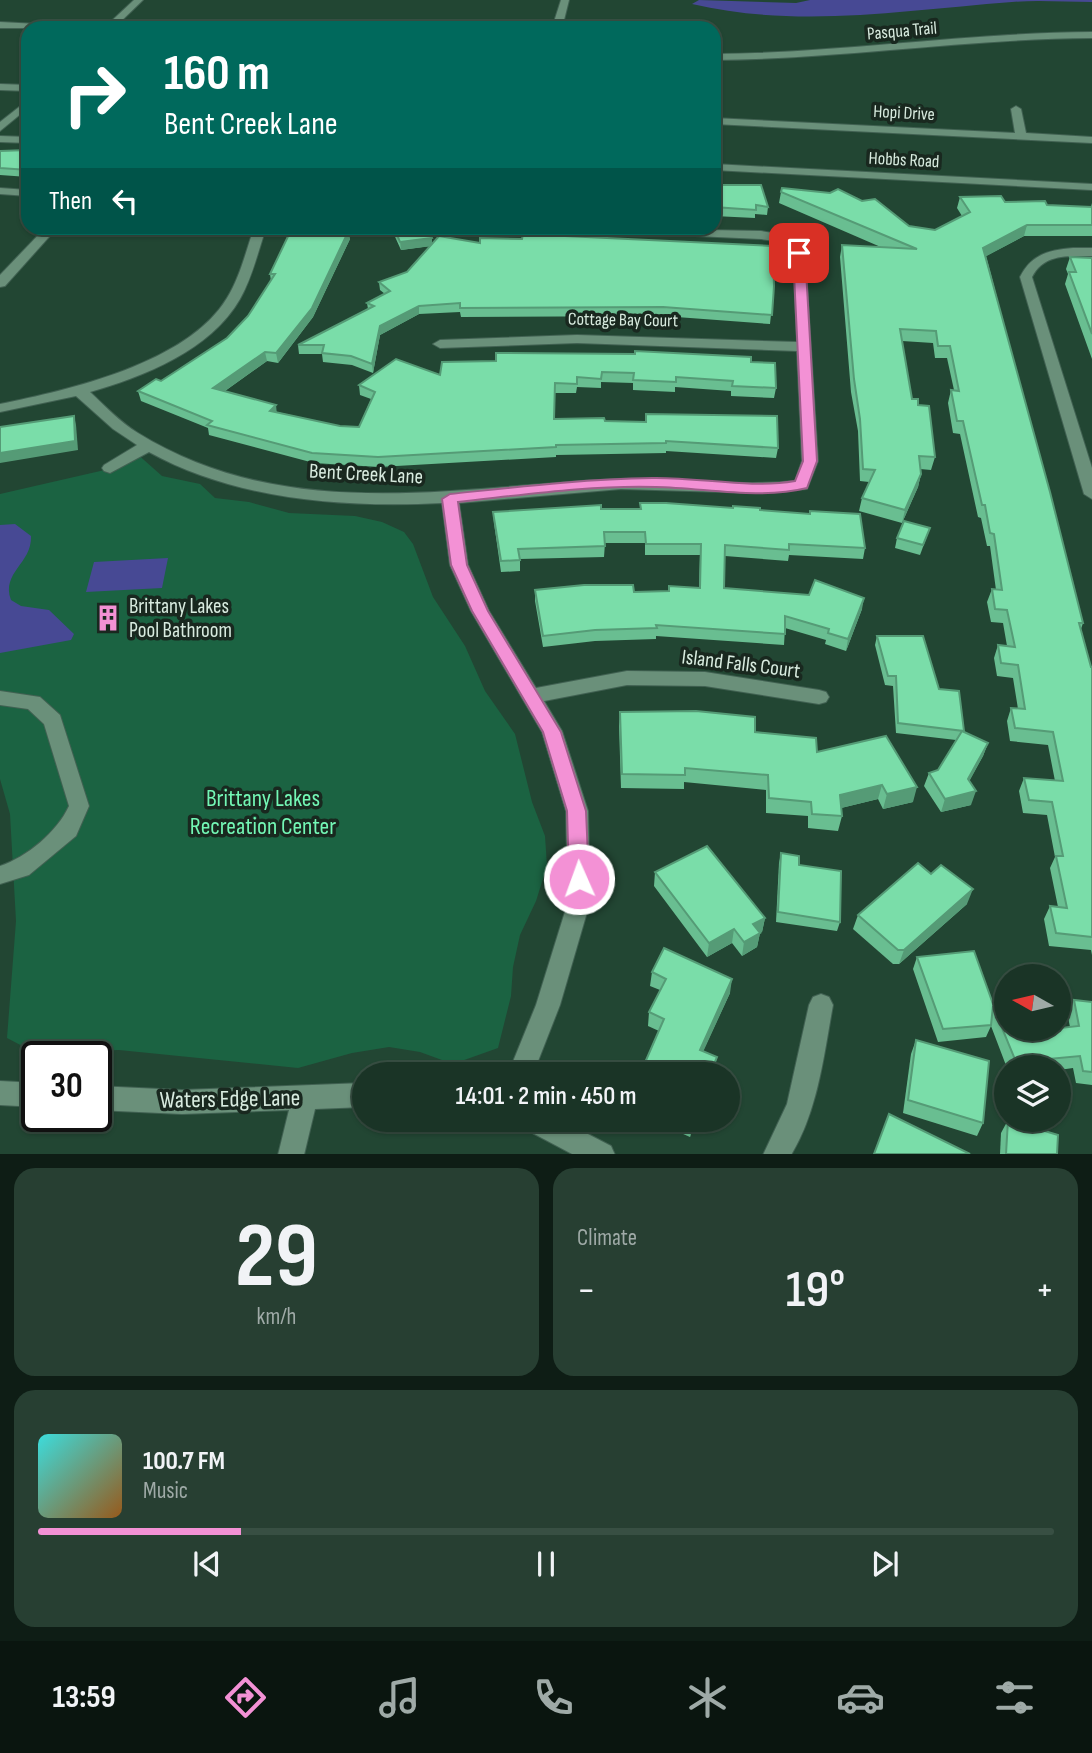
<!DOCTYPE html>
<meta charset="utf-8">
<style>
body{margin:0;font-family:"Sofia Sans Condensed",sans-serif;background:#273f32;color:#f1f3f6;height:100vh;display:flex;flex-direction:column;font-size:26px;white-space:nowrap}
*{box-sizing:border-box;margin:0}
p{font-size:23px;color:#9faaa7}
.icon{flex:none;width:38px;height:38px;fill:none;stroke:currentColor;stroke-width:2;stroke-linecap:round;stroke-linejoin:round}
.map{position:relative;height:1154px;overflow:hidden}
.side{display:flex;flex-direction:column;gap:14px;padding:14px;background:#0e1d15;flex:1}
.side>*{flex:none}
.guide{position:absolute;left:21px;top:21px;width:700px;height:214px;border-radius:21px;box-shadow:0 2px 5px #0004,0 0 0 2px #384f43;background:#00695c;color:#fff;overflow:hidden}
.needle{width:46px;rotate:278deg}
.tools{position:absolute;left:994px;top:964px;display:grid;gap:14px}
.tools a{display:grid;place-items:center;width:77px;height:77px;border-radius:50%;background:#1a3426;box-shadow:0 2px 5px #0004,0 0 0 2px #384f43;font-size:35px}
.speed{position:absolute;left:21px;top:1041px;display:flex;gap:14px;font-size:35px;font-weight:700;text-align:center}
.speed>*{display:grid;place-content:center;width:91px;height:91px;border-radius:50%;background:#1a3426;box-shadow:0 2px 5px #0004,0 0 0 2px #384f43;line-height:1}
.speed .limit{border:4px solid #111;border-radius:10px;background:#fff;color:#111}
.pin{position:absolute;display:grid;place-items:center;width:60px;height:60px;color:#fff;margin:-30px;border-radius:14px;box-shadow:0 4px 10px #0006}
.me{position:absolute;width:77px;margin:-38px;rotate:358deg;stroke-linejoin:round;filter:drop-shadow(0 0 5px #0008)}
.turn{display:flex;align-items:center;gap:24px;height:147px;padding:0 28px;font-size:32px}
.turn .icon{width:91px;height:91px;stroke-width:2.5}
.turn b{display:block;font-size:49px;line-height:60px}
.then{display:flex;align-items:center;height:66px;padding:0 28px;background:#0003;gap:14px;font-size:26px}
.big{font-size:52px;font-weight:600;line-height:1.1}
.side .tile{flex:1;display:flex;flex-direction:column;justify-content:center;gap:10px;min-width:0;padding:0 24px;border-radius:21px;background:#273f32}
.side .dial{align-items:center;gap:0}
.dial b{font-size:91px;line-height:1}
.song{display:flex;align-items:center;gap:21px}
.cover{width:84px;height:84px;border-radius:10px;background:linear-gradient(135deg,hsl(180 70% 55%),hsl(30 70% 35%))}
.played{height:7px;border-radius:4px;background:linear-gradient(90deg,#f391d5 20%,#384f43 20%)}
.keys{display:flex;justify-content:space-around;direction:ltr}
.heat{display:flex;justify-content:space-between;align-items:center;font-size:38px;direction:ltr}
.side .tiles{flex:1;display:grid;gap:14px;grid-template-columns:1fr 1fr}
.tile:last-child{grid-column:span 2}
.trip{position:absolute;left:352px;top:1062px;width:388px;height:70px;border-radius:35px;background:#1a3426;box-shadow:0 2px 5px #0004,0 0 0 2px #384f43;font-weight:600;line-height:70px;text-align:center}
.tab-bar{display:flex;height:112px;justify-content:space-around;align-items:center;background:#0a150f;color:#9faaa7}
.tab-bar .icon{width:49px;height:49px}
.tab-bar .on{color:#f391d5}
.tab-bar b{font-size:32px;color:#f1f3f6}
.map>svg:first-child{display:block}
.green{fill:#1b6342}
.water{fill:#474994}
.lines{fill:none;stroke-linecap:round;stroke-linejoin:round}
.minor-casing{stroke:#416152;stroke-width:2}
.minor{fill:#6a907a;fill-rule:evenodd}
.wall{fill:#69be91}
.shaded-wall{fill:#559b76}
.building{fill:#7adda9;stroke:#559b76;stroke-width:2}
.route{fill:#f391d5;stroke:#9e5e8a;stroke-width:2}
.labels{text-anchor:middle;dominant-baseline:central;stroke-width:7;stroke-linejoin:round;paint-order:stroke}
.far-street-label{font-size:18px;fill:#d8ebdf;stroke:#19281f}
.street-label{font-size:21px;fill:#d8ebdf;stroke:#19281f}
.poi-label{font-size:21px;fill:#d8ebdf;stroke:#19281f;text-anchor:start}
.near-park-label{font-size:24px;fill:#73f7b5;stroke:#19281f}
.near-street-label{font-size:24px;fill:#d8ebdf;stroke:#19281f}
</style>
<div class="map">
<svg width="1092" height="1155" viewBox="0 0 1092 1155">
<rect width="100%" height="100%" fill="#224633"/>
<!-- green -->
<polygon class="green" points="135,452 162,476 200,484 215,498 249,502 289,513 355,516 382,522 404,532 413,544 433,597 465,646 485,691 515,734 532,802 545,836 547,866 536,901 520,935 513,967 511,996 498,1048 453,1064 420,1052 389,1047 352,1053 298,1068 119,1050 62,1052 28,1049 7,1038 16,921 10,814 0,779 0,494 109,469"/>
<!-- water -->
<g class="water">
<path d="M699 0 796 3 810 0H1092V2C1065 2 1038 0 1012 2 905 10 798 29 692 4Z"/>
<path d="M15 524 31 536C32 564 1 572 11 600L21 606 49 610 74 634 71 640 0 653V525Z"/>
<polygon points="168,558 162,588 86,592 94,562"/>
</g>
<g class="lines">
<!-- minor casing -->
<g class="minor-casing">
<g id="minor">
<polygon points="134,0 143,0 114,28 104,28"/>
<polygon points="561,0 569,0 562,28 552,28"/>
<polygon points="0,22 57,25 62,28 0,28"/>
<path d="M1092 32V38C966 39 840 59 714 60V54C840 53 966 33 1092 32Z"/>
<polygon points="0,84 28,85 28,91 0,90"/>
<polygon points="28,100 28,108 0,131 0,122"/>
<polygon points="1016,106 1021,109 1026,133 1092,137 1092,143 714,124 714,118 1015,133 1011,109"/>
<polygon points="0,136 28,137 28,143 0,142"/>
<polygon points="714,164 1092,184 1092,190 714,170"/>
<polygon points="0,188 28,190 28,196 0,194"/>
<polygon points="45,228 57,228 5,286 0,287 0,275"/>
<path d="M254 228H266C258 252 252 278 240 299 211 350 143 377 90 392 105 406 120 422 138 433 285 524 454 487 615 479 675 477 735 487 795 481L802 461 797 351 577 343 440 348 433 344 440 340 577 335 797 342 793 253 788 243 761 239 607 232 601 228 761 231 797 237 805 253 818 461 807 489 757 493 621 489 459 503 468 565 489 611 536 688 627 671 705 672 819 690 826 692 829 697 826 702 819 704 705 686 627 685 544 701 562 731 588 811 590 902 560 1005 533 1074H508L536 1005 568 902 566 811 542 732 471 611 450 565 442 503C345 508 236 500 149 452L110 473 104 471 102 468 104 465 137 445 113 429 76 396 0 412V404C69 390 188 363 227 298 240 277 246 251 254 228Z"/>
<path d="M1073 248H1092V256C1069 256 1044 253 1032 277L1092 468V499L1084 494 1020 277C1031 255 1048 250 1073 248Z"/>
<path d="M0 691 40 697 60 715 89 806 76 836 29 875 0 884V866C27 857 57 832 69 806L44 724 28 709 0 705Z"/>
<path d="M821 994 829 997 833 1005C824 1054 818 1111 791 1155H763L787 1104 809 1005 813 997Z"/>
<polygon points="0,1081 37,1083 37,1107 0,1105"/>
<polygon points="364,1083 364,1107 315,1109 304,1155 278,1155 289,1110 182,1114 96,1110 96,1086 182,1090"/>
<polygon points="521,1120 561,1120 611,1146 615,1155 574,1155 525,1129"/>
</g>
</g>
<!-- minor -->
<use href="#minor" class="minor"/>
</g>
<!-- wall -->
<g class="wall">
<polygon points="28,150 28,177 0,175 0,151"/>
<polygon points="714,185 768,207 767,215 755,214 755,218 714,216"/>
<polygon points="781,192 909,226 935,230 962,216 957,208 960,197 1005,202 1047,205 1091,207 1092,203 1092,236 1024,236 986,256 1083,623 1081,629 1091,667 1092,667 1092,955 1091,950 1049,946 1044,919 1050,906 1058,907 1050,868 1055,857 1047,815 1023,813 1019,791 1024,778 1055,781 1048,745 1010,741 1007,721 1011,708 1018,709 1013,678 997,676 994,658 998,645 1007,646 1003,623 991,622 987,602 992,589 996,590 990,546 987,546 981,518 978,517 960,434 953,433 948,403 951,390 954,390 947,358 935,358 933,343 902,341 912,399 918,405 935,457 931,470 920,469 921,474 918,487 902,523 859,511 862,498 869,482 860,481 858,431 851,392 840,257 842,245 883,248 779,203"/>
<polygon points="391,228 427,228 432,244 480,243 774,286 770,324 663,316 461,317 460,312 419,314 380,335 373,373 352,365 323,362 322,354 299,354 298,345 368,309 367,303 385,294 380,290 379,282 407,272 430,246 401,250"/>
<polygon points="345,230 350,239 313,317 278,363 267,361 225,391 277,412 340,426 359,427 371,399 360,395 359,385 440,375 751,362 776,388 774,398 731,396 731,391 675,387 675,392 633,390 633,383 601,382 601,388 577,387 576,393 555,393 554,419 645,422 646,414 778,448 776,458 666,451 666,453 556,455 556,457 379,467 314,463 209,435 208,428 141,401 138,391 161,381 227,338 248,316 271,281 270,274"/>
<polygon points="1070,257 1092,258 1092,359 1065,284 1068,274 1066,269"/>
<polygon points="640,503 809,514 810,511 865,548 863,559 789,555 788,561 725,556 724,588 862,609 846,651 825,644 826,640 785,628 784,645 656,636 656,639 595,641 543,647 535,601 535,590 634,592 669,591 699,588 700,555 645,555 645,543 605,543 604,557 520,559 520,571 501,572 494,523 493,512 640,509"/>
<polygon points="930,528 920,555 895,548 897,538"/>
<polygon points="877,636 939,689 964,732 988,743 983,756 969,781 971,805 941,812 924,786 929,773 938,770 956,740 896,733 893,686 885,685 875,645"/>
<polygon points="620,712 755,732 817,752 913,802 883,809 878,799 841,808 842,816 838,831 808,828 808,816 766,813 766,790 684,782 684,789 621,788 619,726"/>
<polygon points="781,853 799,865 840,922 837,931 776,922 779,863"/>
<polygon points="655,872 765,918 762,932 760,933 757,947 742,956 732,943 707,957 654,886"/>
<polygon points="967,904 899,964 893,964 853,929 858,915"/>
<polygon points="917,957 993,1004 1043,1030 1070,1027 1067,1012 1074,1000 1092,1002 1092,1085 1076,1083 1073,1068 1059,1070 1059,1068 1007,1068 991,1026 986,1037 938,1042 913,969"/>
<polygon points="652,972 730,993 703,1051 715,1070 713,1074 640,1074 659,1031 648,1026 649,1012 660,990 650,986"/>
<polygon points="916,1040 983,1123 977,1136 903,1113 911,1054"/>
<polygon points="651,1120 696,1120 690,1137"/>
<polygon points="1008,1120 1057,1154 1000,1154 1001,1133"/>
</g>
<!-- shaded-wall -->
<g class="shaded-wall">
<polygon points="1027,225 1024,236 981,259 983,248"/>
<polygon points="349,230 350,239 313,317 278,363 276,353"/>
<polygon points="432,238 432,246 401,250 400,242"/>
<polygon points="419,306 419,314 380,335 373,373 372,364 380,326"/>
<polygon points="265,352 267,361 215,398 213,388"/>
<polygon points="276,405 277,415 270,411"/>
<polygon points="74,416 76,425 78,450 0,463 0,453"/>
<polygon points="921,474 918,487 902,523 905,510"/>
<polygon points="864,598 862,609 846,651 848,639"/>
<polygon points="988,743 983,756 963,793 968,779"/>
<polygon points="882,785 878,799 837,809 840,795"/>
<polygon points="917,787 913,802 883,809 887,794"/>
<polygon points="976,791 971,805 941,812 945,799"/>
<polygon points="973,889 967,904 899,964 904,950"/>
<polygon points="765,918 762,932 760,933 757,947 742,956 744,942 753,924"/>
<polygon points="734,929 732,943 707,957 709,943"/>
<polygon points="732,979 730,993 698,1063 700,1050"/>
<polygon points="717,1057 713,1074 710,1074"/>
<polygon points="694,1120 696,1120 690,1137 692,1124"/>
</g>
<!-- building -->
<g class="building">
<polygon points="28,150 28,170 0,168 0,151"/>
<polygon points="714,185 761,185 768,207 756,205 756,210 714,207"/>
<polygon points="782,188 830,193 838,189 862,201 875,199 909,226 935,230 970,212 960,197 1001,196 1005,202 1045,201 1047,205 1092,207 1092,225 1027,225 983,248 1050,492 1083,623 1079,623 1091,667 1092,667 1092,937 1056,933 1050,906 1067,908 1056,856 1063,856 1052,802 1029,800 1024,778 1063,781 1053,732 1015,728 1011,708 1025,709 1018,665 1001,663 998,645 1015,647 1007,610 995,609 992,589 1002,590 994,534 990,533 985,505 982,505 963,421 957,421 951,390 959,391 950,346 938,346 936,331 900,329 912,399 918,399 918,405 929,406 935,457 919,456 921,474 905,510 862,498 875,470 863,469 860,419 854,379 842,245 917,249 781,192"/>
<polygon points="292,228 341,228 340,230 349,230 312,308 276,353 265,352 213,388 276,405 270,411 340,426 359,427 375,392 359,385 396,359 440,375 442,362 496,361 496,353 635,354 635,351 751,357 751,362 775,363 776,388 732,386 733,381 676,377 676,382 633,380 634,373 602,372 601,379 577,377 577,384 555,383 554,419 604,418 605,421 646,422 646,414 777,416 778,448 666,441 666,443 556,445 556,447 378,457 312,453 207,425 212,421 138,391 156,379 161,381 227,338 248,316 275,274 270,274"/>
<polygon points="394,228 427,228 432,238 400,242"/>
<polygon points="523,234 773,246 774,286 772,315 663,307 460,308 460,303 419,306 380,326 372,364 351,356 322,353 324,345 298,345 374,306 367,303 390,291 379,282 407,272 439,236 480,243 480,238 522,239"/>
<polygon points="1070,257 1092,258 1092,334 1069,272 1076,272"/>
<polygon points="74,416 75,441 0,453 0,427"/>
<polygon points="640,503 666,503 733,508 733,506 760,508 760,510 810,514 810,511 860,514 865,548 789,544 789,550 725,545 724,588 809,595 815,580 864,598 848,639 828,633 829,629 785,616 785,634 656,625 657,628 595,630 543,636 535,590 584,585 633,585 634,592 669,591 669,586 700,588 701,544 646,544 645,532 604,532 605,546 518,549 520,560 501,561 493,512 601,505 601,509 641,509"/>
<polygon points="904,521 930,528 923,545 897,538"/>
<polygon points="877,636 923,636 939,689 959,691 964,731 898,723 896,676 888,676"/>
<polygon points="696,711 755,717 755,732 816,738 817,752 886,736 917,787 887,794 882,785 840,795 842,816 812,814 811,802 769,798 768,775 685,768 685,775 622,774 620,712"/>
<polygon points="962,731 988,743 968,779 976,791 945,799 929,773 938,770"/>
<polygon points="707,846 765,918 753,924 760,933 744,942 734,929 709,943 655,872"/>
<polygon points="781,853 799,856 799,865 841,871 840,922 778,912"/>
<polygon points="918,863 931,874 941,865 973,889 904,950 898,950 858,915"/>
<polygon points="664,948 732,979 700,1050 717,1057 710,1074 640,1074 664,1019 649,1012 666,979 652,972"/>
<polygon points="974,951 993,1004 1006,1003 1006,1029 1043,1029 1043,1030 1079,1026 1074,1000 1092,1002 1092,1072 1083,1071 1080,1056 1016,1062 993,1006 991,1025 943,1029 917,957"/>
<polygon points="916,1040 989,1061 983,1123 908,1100"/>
<polygon points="889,1114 970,1154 874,1154"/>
<polygon points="682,1120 694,1120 692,1124"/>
<polygon points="1008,1120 1058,1135 1057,1154 1006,1154"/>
</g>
<!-- route -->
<path class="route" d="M799 249 805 253 817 461 807 488C758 500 706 488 656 487 590 485 523 495 458 502L467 565 488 611 561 732 586 811 589 879 586 885 579 888 572 885 569 879 567 811 543 732 472 611 451 565 442 499 450 494C517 487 584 479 652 478 700 477 748 489 795 481L803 461 793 253Z"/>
<!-- icons -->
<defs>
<g id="building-bare" transform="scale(2.1)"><path d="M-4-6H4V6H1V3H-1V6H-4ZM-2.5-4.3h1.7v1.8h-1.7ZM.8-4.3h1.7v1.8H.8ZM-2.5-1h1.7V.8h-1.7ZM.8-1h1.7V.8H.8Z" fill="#f391d5" stroke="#19281f" stroke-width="2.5" paint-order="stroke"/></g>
</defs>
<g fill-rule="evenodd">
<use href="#building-bare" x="108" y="618"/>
</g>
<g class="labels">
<!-- far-street labels -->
<g class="far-street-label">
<text transform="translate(902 31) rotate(-5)">Pasqua Trail</text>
<text transform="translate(904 113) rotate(3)">Hopi Drive</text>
<text transform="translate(904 160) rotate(3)">Hobbs Road</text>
<text transform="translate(623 320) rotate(1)">Cottage Bay Court</text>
</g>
<!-- street labels -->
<g class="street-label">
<text transform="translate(366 474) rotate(3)">Bent Creek Lane</text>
<text transform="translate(741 664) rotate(7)">Island Falls Court</text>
</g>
<!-- poi labels -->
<g class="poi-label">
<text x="129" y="606">Brittany Lakes<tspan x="129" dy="24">Pool Bathroom</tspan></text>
</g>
<!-- near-park labels -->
<g class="near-park-label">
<text x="263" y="798">Brittany Lakes<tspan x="263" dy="28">Recreation Center</tspan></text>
</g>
<!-- near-street labels -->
<g class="near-street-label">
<text transform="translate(230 1099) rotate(-1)">Waters Edge Lane</text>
</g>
</g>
</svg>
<div class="tools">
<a><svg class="needle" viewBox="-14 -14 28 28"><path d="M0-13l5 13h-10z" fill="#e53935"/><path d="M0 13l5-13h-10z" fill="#9faaa7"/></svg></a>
<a><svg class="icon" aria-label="layers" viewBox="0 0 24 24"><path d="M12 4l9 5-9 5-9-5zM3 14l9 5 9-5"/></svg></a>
</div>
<div class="speed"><div class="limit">30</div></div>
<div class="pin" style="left:799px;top:253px;background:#d93025"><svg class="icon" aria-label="arrive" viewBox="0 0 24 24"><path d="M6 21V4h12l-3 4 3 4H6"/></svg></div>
<svg class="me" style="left:579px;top:879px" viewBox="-20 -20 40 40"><circle r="17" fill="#f391d5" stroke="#fff" stroke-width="3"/><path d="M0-11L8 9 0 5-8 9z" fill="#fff"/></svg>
<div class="trip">14:01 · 2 min · 450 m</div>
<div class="guide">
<div class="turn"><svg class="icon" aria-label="right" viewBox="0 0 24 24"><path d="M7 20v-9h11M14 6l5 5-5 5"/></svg><div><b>160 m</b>Bent Creek Lane</div></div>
<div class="then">Then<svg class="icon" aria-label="left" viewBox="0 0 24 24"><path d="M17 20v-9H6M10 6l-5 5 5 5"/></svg></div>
</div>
</div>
<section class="side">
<div class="tiles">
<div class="tile dial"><b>29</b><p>km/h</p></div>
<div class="tile"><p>Climate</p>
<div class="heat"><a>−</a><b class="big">19°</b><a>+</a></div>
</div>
<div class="tile">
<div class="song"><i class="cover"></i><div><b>100.7 FM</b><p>Music</p></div></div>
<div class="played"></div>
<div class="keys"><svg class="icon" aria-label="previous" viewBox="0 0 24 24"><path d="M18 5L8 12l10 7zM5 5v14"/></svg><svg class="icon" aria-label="pause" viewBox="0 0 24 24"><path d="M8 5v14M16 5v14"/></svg><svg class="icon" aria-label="next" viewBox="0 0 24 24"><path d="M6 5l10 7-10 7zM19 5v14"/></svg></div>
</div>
</div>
</section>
<nav class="tab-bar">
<b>13:59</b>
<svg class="icon on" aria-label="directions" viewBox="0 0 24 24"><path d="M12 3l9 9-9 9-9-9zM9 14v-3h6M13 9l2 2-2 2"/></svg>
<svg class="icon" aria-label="music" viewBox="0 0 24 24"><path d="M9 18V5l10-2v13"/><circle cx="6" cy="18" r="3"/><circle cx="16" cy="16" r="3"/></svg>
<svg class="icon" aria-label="phone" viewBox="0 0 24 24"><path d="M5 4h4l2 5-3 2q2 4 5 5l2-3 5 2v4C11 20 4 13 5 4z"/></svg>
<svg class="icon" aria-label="climate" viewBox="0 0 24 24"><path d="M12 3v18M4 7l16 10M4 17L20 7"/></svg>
<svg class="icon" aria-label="car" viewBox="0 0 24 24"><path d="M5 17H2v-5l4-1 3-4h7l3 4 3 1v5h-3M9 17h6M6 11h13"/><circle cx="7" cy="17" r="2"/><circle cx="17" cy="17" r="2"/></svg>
<svg class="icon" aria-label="filters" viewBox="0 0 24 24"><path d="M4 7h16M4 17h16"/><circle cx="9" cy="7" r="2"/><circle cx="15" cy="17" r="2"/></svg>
</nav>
